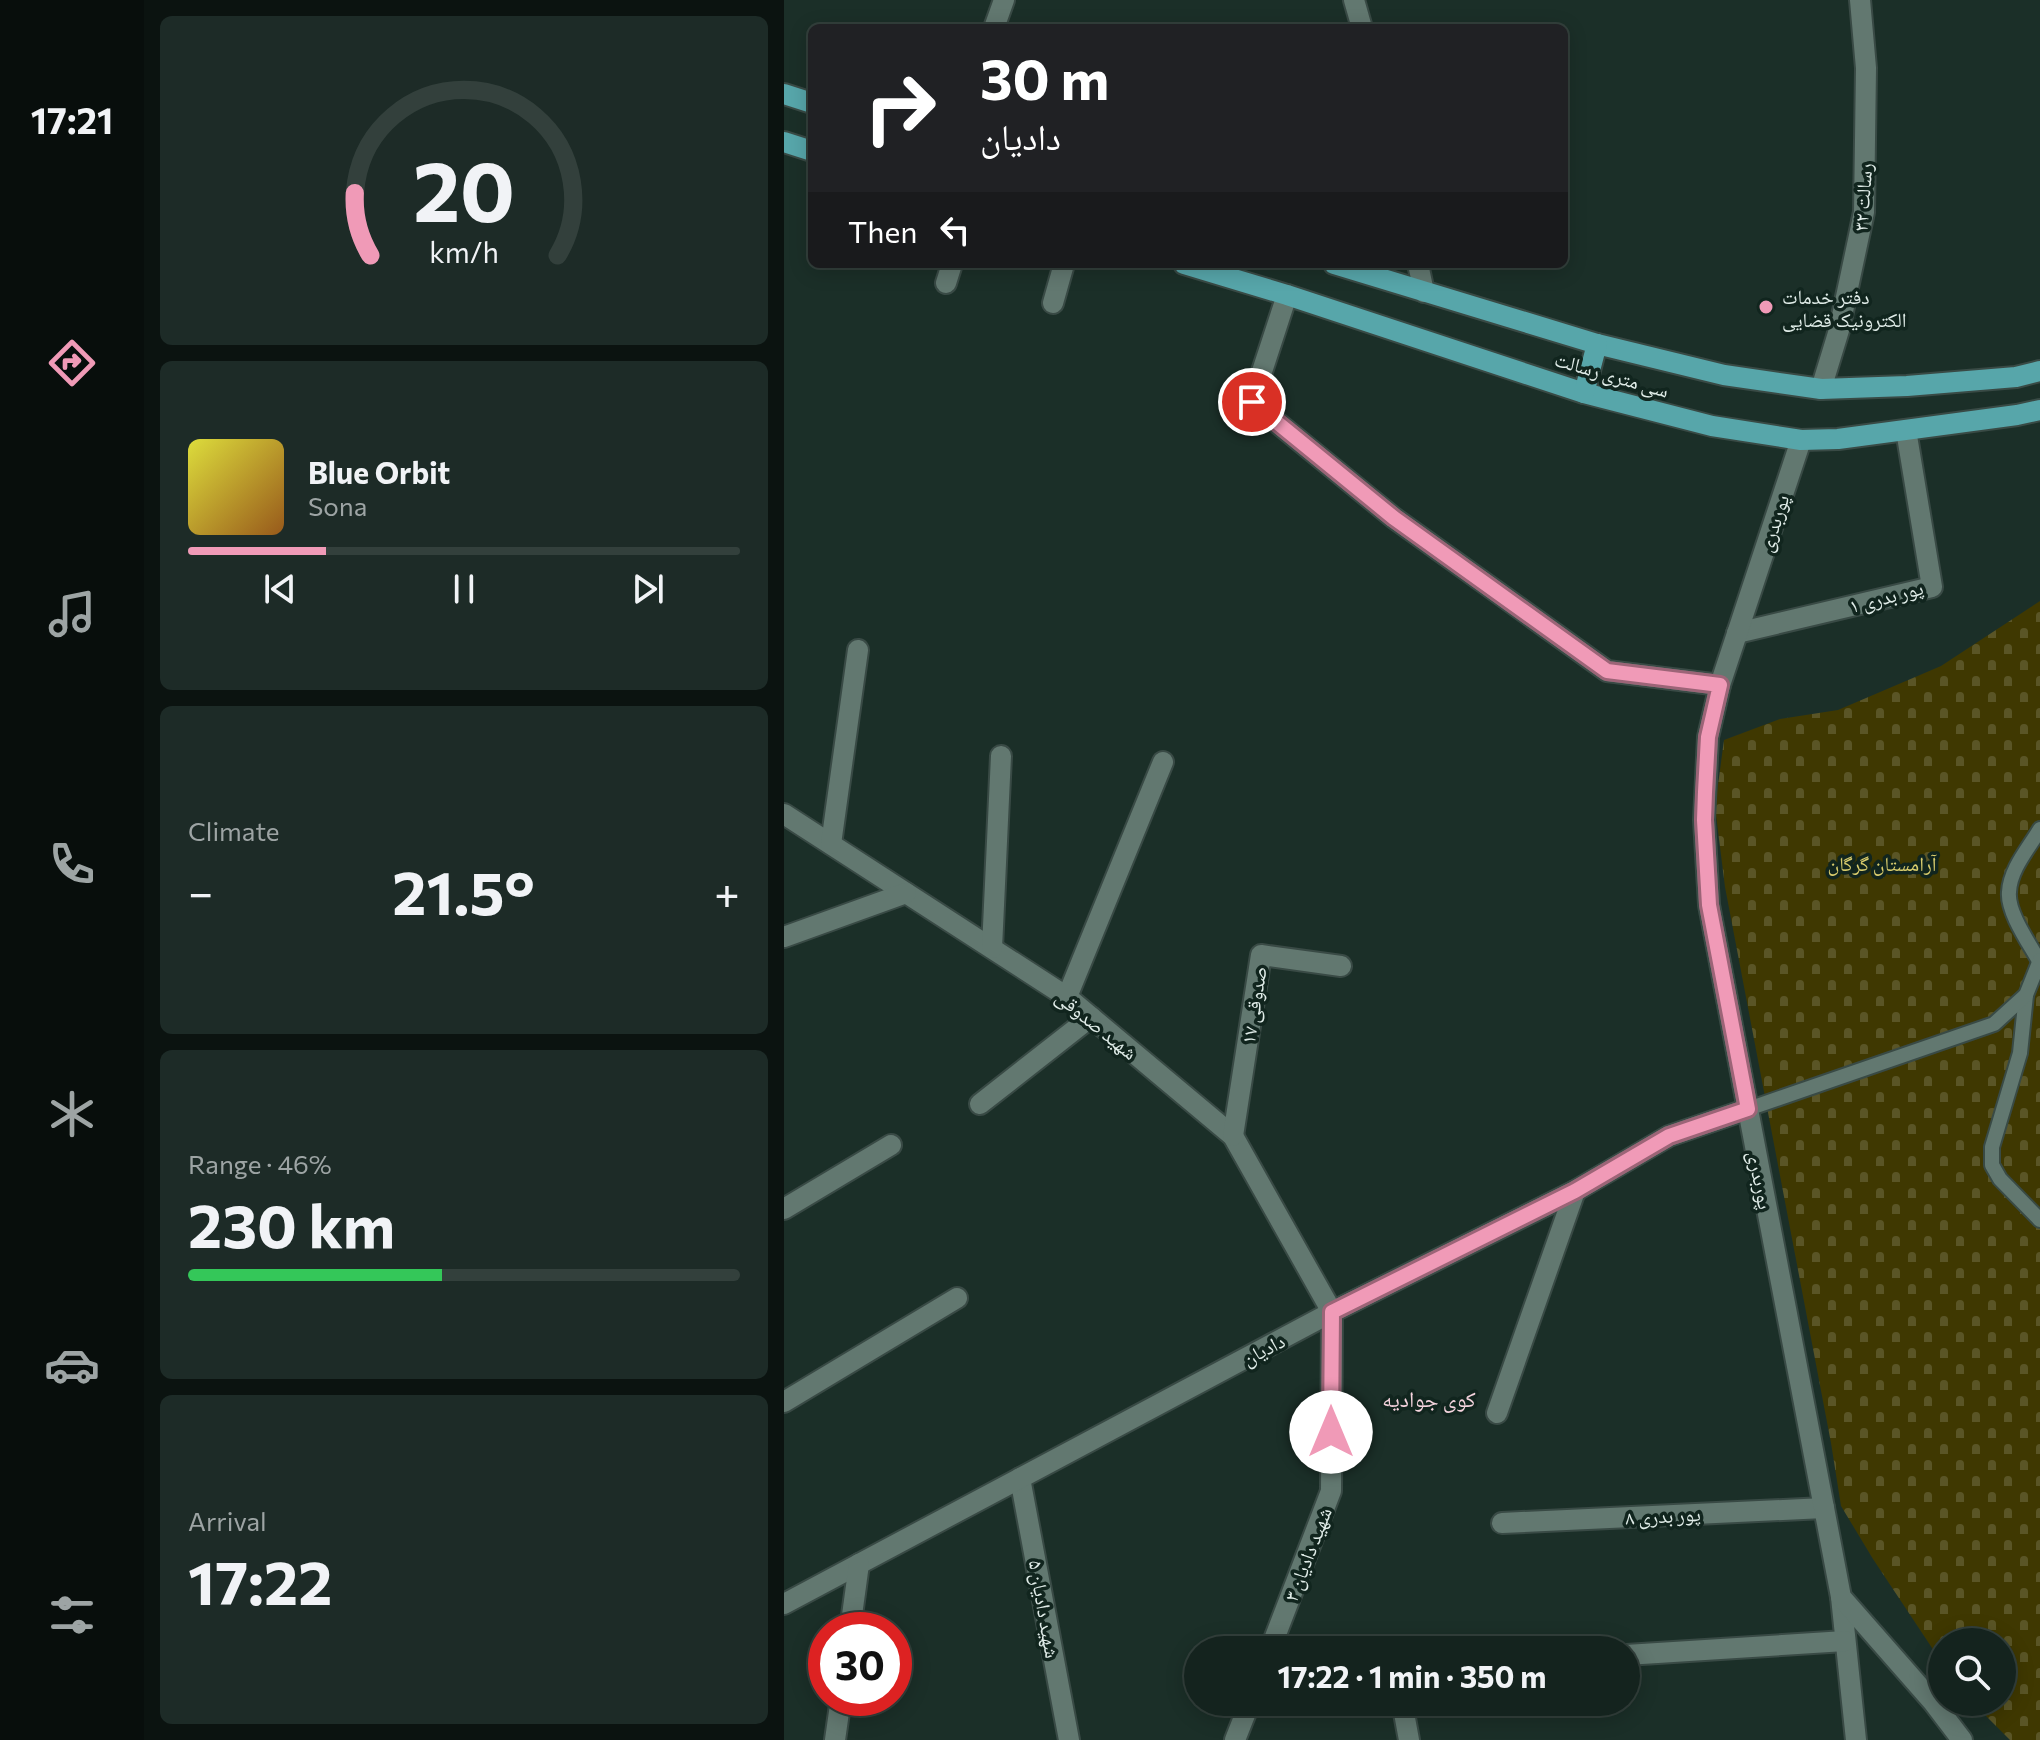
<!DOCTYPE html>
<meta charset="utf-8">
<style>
body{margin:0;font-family:Commissioner,"Noto Naskh Arabic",sans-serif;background:#1d2b27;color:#f1f3f6;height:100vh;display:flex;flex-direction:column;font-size:30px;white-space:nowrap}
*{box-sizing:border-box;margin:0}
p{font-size:26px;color:#9da4a4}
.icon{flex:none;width:44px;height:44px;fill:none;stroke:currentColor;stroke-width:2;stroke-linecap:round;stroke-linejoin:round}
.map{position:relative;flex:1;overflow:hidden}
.panel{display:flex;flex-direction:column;gap:16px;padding:16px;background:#0b1310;width:640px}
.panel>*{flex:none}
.banner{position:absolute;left:24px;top:24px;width:760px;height:244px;border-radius:12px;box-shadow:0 4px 20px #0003,0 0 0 2px #33403c;background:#202124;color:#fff;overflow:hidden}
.buttons{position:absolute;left:1144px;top:1628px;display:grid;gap:16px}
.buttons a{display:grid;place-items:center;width:88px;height:88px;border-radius:50%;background:#14231e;box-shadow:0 4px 20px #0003,0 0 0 2px #33403c;font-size:40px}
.speed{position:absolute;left:24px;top:1612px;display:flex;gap:16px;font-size:40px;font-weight:700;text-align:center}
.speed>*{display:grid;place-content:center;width:104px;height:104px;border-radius:50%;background:#14231e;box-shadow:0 4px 20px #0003,0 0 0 2px #33403c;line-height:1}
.speed .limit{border:12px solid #d22;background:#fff;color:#111}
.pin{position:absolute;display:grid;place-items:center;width:68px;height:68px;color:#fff;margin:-34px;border:4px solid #fff;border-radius:50%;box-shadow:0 2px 8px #0007}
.me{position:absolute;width:88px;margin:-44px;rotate:0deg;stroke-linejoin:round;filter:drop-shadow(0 0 6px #0008)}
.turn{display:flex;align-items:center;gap:28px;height:168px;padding:0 40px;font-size:36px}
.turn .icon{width:104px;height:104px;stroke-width:2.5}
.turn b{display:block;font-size:56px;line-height:68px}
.then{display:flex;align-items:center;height:76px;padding:0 40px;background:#0003;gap:16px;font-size:30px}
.big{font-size:60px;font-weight:700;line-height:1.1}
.panel .widget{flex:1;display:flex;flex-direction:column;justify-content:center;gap:12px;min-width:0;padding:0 28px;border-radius:12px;background:#1d2b27}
.panel .dial{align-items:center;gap:0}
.dial svg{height:208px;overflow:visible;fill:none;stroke:#33403c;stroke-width:7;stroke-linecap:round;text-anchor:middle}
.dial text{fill:#f1f3f6;stroke:none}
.song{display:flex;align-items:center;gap:24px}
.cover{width:96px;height:96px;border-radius:12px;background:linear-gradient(135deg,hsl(60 70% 55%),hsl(30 70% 35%))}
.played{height:8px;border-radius:4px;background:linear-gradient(90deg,#f09ab7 25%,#33403c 25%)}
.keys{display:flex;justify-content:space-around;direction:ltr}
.heat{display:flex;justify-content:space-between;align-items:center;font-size:44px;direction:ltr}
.charge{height:12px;border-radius:6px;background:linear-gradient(90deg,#34c759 46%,#33403c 0)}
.trip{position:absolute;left:400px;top:1636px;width:456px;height:80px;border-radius:40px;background:#14231e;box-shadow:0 4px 20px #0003,0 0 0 2px #33403c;font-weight:700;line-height:80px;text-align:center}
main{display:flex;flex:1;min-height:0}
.dock{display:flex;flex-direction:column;width:144px;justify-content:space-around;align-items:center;background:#080e0c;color:#9da4a4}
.dock .icon{width:56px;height:56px}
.dock .current{color:#f09ab7}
.dock b{font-size:36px;color:#f1f3f6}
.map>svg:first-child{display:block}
.cemetery{fill:url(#cemetery-stones)}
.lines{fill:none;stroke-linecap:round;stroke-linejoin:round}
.lane-casing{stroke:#394a45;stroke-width:18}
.street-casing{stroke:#394a45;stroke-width:24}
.secondary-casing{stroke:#394a45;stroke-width:24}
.primary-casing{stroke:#394a45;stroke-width:24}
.lane{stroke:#627870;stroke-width:14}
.street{stroke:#627870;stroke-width:20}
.secondary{stroke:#627870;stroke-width:20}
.primary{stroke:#57a6aa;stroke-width:20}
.route-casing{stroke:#9c6477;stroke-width:20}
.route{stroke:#f09ab7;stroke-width:14}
.poi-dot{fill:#f09ab7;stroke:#11251e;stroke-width:3}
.labels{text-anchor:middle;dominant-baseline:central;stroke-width:7;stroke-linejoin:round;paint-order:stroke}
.street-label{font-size:20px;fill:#e0ece8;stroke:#11251e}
.poi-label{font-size:20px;fill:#e0ece8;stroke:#11251e;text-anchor:start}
.park-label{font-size:20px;fill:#dacd6d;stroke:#11251e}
.neighbourhood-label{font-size:22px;fill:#f5d4de;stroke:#11251e}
</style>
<main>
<nav class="dock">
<b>17:21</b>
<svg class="icon current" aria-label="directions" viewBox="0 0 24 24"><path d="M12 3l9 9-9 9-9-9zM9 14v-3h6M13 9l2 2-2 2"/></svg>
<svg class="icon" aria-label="music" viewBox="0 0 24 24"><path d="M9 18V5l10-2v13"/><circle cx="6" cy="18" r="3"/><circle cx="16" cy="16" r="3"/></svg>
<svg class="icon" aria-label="phone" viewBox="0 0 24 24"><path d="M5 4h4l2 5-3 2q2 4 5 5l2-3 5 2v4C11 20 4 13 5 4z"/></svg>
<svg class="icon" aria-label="climate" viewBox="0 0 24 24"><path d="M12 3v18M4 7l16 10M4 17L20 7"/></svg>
<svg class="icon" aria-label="car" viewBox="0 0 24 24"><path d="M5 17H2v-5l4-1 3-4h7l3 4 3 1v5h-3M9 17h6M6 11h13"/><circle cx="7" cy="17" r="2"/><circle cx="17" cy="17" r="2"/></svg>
<svg class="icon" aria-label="filters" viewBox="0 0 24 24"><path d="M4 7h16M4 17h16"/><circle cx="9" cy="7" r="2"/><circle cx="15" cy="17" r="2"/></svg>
</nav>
<section class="panel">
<div class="widget dial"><svg viewBox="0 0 100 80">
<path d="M14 69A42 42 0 1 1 86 69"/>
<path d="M14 69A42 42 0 0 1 8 45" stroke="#f09ab7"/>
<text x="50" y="56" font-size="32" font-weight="700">20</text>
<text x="50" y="72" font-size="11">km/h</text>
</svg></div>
<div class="widget">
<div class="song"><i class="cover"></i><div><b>Blue Orbit</b><p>Sona</p></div></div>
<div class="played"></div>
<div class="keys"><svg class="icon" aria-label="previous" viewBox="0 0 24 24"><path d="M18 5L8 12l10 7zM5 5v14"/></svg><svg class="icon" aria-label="pause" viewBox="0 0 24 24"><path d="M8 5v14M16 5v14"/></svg><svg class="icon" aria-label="next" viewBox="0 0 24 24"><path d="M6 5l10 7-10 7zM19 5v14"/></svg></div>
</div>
<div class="widget"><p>Climate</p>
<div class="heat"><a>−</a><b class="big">21.5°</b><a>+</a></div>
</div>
<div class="widget"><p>Range · 46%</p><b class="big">230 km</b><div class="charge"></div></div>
<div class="widget"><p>Arrival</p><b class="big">17:22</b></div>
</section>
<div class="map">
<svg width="1256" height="1740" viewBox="0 0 1256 1740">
<defs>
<pattern id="cemetery-stones" width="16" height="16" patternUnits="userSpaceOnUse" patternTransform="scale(2)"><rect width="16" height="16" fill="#3f3801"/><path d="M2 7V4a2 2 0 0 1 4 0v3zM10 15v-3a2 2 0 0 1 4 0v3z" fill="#5a5526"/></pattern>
</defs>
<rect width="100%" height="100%" fill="#1b2f28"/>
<!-- cemetery -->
<polygon class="cemetery" points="1256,601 1256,1740 1226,1740 1188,1702 1218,1702 1218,1642 1158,1642 1158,1663 1089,1559 1057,1506 1047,1443 941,887 931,807 940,740 996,719 1054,710 1157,666"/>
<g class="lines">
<!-- lane casing -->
<g class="lane-casing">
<g id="lane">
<path d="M1255 961C1245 943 1223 912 1225 892 1226 869 1245 848 1256 829"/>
<polyline points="1242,995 1236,1053 1208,1147 1208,1165 1216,1179 1256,1220"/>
<polyline points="964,1109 1210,1024 1242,995 1256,960"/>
</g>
</g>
<!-- street casing -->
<g class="street-casing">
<g id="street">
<polyline points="570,0 578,28"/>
<polyline points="210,28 220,0"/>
<polyline points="634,264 640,292"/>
<polyline points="162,283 168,264"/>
<polyline points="503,295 468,402 610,518 823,671 936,685"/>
<polyline points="269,303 280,264"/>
<polyline points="1037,389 1055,330 1080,212 1082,68 1076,0"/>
<polyline points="953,633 1148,587 1122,430"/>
<polyline points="0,814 283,997 449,1136 548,1312 547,1491 486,1650"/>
<polyline points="47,844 74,650"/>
<polyline points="0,937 122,893"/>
<polyline points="208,948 217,756"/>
<polyline points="283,997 379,762"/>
<polyline points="196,1104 307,1017"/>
<polyline points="449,1136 477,955 557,966"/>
<polyline points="0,1209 107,1145"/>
<polyline points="0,1402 173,1298"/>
<polyline points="713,1413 791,1191"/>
<polyline points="236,1478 285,1740"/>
<polyline points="718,1523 1040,1508"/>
<polyline points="1057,1597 1072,1740"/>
<polyline points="0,1604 548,1312 791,1191 885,1136 964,1109"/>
<polyline points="66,1630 75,1564"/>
<polyline points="842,1655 1061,1641"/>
<polyline points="618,1702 625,1740"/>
<polyline points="51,1740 57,1698"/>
<polyline points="451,1740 466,1702"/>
</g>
</g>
<!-- secondary casing -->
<g class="secondary-casing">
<polyline id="secondary" points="1017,440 936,685 924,737 920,820 925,905 1057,1597 1149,1702 1178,1740"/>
</g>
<!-- primary casing -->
<g class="primary-casing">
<g id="primary">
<polyline points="0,94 28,103"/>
<polyline points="0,142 28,151"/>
<polyline points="400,264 503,295 800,393 928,426 1017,440 1054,439 1233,415 1256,410"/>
<polyline points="550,264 813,344 940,375 1037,389 1123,386 1232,377 1256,371"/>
<polyline points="800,393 813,344"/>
</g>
</g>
<!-- lane -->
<use href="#lane" class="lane"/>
<!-- street -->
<use href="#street" class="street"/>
<!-- secondary -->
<use href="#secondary" class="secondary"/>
<!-- primary -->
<use href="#primary" class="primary"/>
</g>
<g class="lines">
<!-- route casing -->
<g class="route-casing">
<polyline id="route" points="468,402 610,518 823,671 936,685 924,737 921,792 920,820 925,905 964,1109 885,1136 791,1191 548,1312 547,1432"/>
</g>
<!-- route -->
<use href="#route" class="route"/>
</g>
<!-- markers -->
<circle class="poi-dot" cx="982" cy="307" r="8"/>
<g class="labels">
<!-- street labels -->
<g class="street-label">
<text transform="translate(1078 197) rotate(-86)">۳۲ رسالت</text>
<text transform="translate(828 374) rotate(16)">سی متری رسالت</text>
<text transform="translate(989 523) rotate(-72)">پوربدری</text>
<text transform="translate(1102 596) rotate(-15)">پور بدری ۱</text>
<text transform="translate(469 1005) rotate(-81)">۱۷ صدوقی</text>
<text transform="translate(313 1024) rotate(39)">شهید صدوقی</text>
<text transform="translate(977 1180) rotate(79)">پوربدری</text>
<text transform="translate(479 1349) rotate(-28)">دادیان</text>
<text transform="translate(879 1515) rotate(-3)">پور بدری ۸</text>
<text transform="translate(523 1554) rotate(-69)">۳ شهید دادیان</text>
<text transform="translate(261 1609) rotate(80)">۵ شهید دادیان</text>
</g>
<!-- poi labels -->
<g class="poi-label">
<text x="998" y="296">دفتر خدمات<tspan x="998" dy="23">الکترونیک قضایی</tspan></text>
</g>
<!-- park labels -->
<g class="park-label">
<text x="1098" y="863">آرامستان گرگان</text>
</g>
<!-- neighbourhood labels -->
<g class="neighbourhood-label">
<text x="645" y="1398">کوی جوادیه</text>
</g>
</g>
</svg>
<div class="buttons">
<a><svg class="icon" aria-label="search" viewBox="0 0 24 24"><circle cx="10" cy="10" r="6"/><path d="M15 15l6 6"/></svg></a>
</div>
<div class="speed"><div class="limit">30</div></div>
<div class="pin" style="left:468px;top:402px;background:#d93025"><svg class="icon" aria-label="arrive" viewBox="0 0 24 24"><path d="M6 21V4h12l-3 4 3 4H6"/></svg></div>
<svg class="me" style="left:547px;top:1432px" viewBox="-20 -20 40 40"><circle r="19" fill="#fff"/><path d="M0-13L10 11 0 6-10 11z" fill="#f09ab7"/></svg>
<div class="trip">17:22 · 1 min · 350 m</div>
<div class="banner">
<div class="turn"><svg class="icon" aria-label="right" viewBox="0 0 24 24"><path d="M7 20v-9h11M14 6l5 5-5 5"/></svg><div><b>30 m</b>دادیان</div></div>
<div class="then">Then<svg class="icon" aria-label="left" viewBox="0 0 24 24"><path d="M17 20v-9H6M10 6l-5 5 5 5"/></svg></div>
</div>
</div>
</main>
